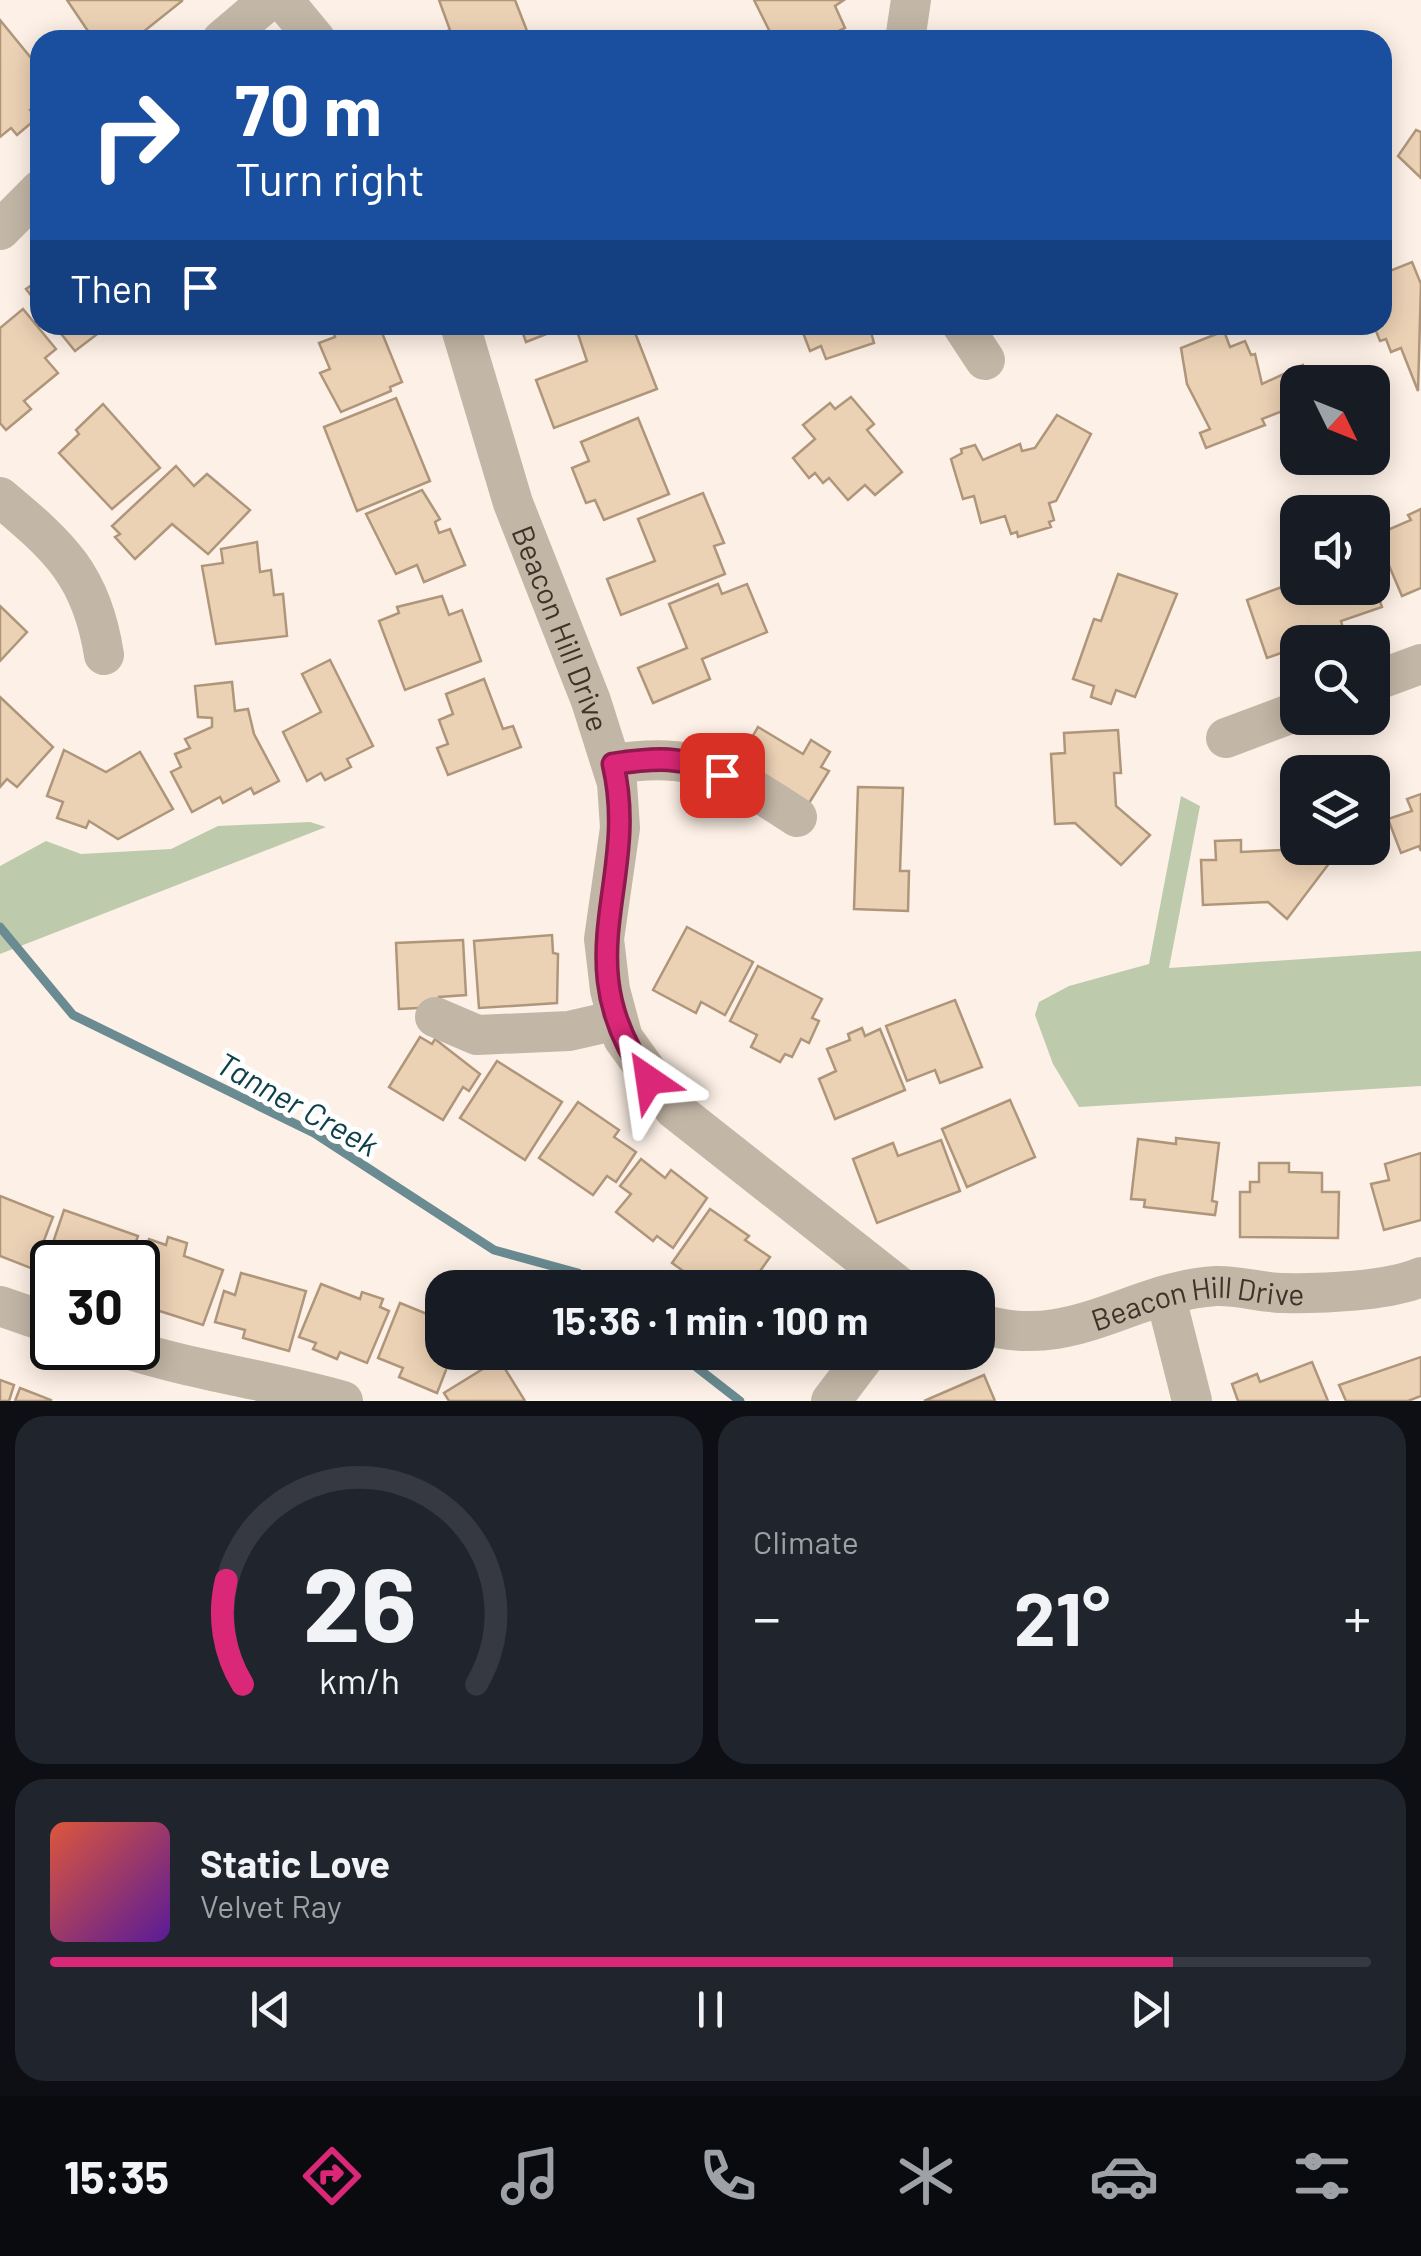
<!DOCTYPE html>
<meta charset="utf-8">
<style>
body{margin:0;font-family:Barlow,sans-serif;background:#20242c;color:#f1f3f6;height:100vh;display:flex;flex-direction:column;font-size:38px;white-space:nowrap}
*{box-sizing:border-box;margin:0}
p{font-size:32px;color:#9ea1a6}
.icon{flex:none;width:55px;height:55px;fill:none;stroke:currentColor;stroke-width:2;stroke-linecap:round;stroke-linejoin:round}
.map{position:relative;height:1401px;overflow:hidden}
.details{display:flex;flex-direction:column;gap:15px;padding:15px;background:#0d0f14;flex:1}
.details>*{flex:none}
.guide{position:absolute;left:30px;top:30px;width:1362px;height:305px;border-radius:30px;box-shadow:0 5px 25px #0003;background:#1a4fa0;color:#fff;overflow:hidden}
.needle{width:65px;rotate:133deg}
.buttons{position:absolute;left:1280px;top:365px;display:grid;gap:20px}
.buttons a{display:grid;place-items:center;width:110px;height:110px;border-radius:20px;background:#171b24;box-shadow:0 5px 25px #0003;font-size:50px}
.speed{position:absolute;left:30px;top:1240px;display:flex;gap:20px;font-size:50px;font-weight:700;text-align:center}
.speed>*{display:grid;place-content:center;width:130px;height:130px;border-radius:50%;background:#171b24;box-shadow:0 5px 25px #0003;line-height:1}
.speed .limit{border:5px solid #111;border-radius:15px;background:#fff;color:#111}
.pin{position:absolute;display:grid;place-items:center;width:85px;height:85px;color:#fff;margin:-42px;border-radius:20px;box-shadow:0 5px 15px #0006}
.me{position:absolute;width:110px;margin:-55px;rotate:328deg;stroke-linejoin:round;filter:drop-shadow(0 0 8px #0008)}
.turn{display:flex;align-items:center;gap:35px;height:210px;padding:0 40px;font-size:45px}
.turn .icon{width:130px;height:130px;stroke-width:2.5}
.turn b{display:block;font-size:70px;line-height:85px}
.then{display:flex;align-items:center;height:95px;padding:0 40px;background:#0003;gap:20px;font-size:38px}
.big{font-size:75px;font-weight:700;line-height:1.1}
.details .tile{flex:1;display:flex;flex-direction:column;justify-content:center;gap:15px;min-width:0;padding:0 35px;border-radius:30px;background:#20242c}
.details .dial{align-items:center;gap:0}
.dial svg{height:260px;overflow:visible;fill:none;stroke:#363941;stroke-width:7;stroke-linecap:round;text-anchor:middle}
.dial text{fill:#f1f3f6;stroke:none}
.song{display:flex;align-items:center;gap:30px}
.cover{width:120px;height:120px;border-radius:15px;background:linear-gradient(135deg,hsl(10 70% 55%),hsl(270 70% 35%))}
.played{height:10px;border-radius:5px;background:linear-gradient(90deg,#db2777 85%,#363941 85%)}
.keys{display:flex;justify-content:space-around;direction:ltr}
.heat{display:flex;justify-content:space-between;align-items:center;font-size:55px;direction:ltr}
.details .tiles{flex:1;display:grid;gap:15px;grid-template-columns:1fr 1fr}
.tile:last-child{grid-column:span 2}
.trip{position:absolute;left:425px;top:1270px;width:570px;height:100px;border-radius:30px;background:#171b24;box-shadow:0 5px 25px #0003;font-weight:700;line-height:100px;text-align:center}
.tab-bar{display:flex;height:160px;justify-content:space-around;align-items:center;background:#090b0e;color:#9ea1a6}
.tab-bar .icon{width:70px;height:70px}
.tab-bar .selected{color:#db2777}
.tab-bar b{font-size:45px;color:#f1f3f6}
.map>svg:first-child{display:block}
.green{fill:#bdcbac}
.lines{fill:none;stroke-linecap:round;stroke-linejoin:round}
.stream{stroke:#698b91;stroke-width:9}
.building{fill:#ecd2b5;stroke:#af967b;stroke-width:2.5}
.minor{stroke:#c2b6a6;stroke-width:40}
.route-casing{stroke:#8e194d;stroke-width:25}
.route{stroke:#db2777;stroke-width:18}
.labels{text-anchor:middle;dominant-baseline:central;stroke-width:10;stroke-linejoin:round;paint-order:stroke}
.street-label{font-size:30px;fill:#3f3229;stroke:#fff}
.water-label{font-size:32px;font-style:italic;fill:#0d4049;stroke:#fff}
</style>
<div class="map">
<svg width="1421" height="1401" viewBox="0 0 1421 1401">
<rect width="100%" height="100%" fill="#fdf0e6"/>
<!-- green -->
<g class="green">
<polygon points="1181,796 1200,806 1169,968 1421,951 1421,1086 1079,1107 1053,1064 1035,1015 1039,1002 1069,986 1149,964"/>
<polygon points="310,822 326,827 0,954 0,866 46,841 81,854 171,849 218,826"/>
</g>
<g class="lines">
<!-- stream -->
<g class="stream">
<polyline points="0,927 73,1015 314,1133 494,1250 578,1273 596,1288"/>
<polyline points="677,1352 740,1401"/>
</g>
</g>
<!-- building -->
<g class="building">
<polygon points="67,0 181,0 182,1 133,40 94,40"/>
<polygon points="439,0 515,0 529,36 425,40 450,30"/>
<polygon points="754,0 844,0 835,6 845,28 820,40 804,40 801,34 774,40"/>
<polygon points="0,20 40,69 40,102 30,110 37,118 17,135 11,128 0,137"/>
<polygon points="1416,130 1421,132 1421,178 1398,156"/>
<polygon points="1412,262 1421,284 1418,391 1401,348 1391,352 1386,339 1380,341 1374,326 1368,329 1366,325 1382,325 1382,274"/>
<polygon points="40,279 40,307 26,289"/>
<polygon points="23,309 56,349 45,358 58,373 24,401 31,409 6,430 0,423 0,328"/>
<polygon points="54,325 109,325 75,351"/>
<polygon points="371,325 373,331 380,328 402,382 390,387 391,391 341,412 320,373 330,369 319,343 335,337 332,327 336,325"/>
<polygon points="520,325 569,325 526,342"/>
<polygon points="601,325 632,325 657,389 554,428 536,380 587,361 578,334"/>
<polygon points="800,325 869,325 874,343 826,359 821,346 810,351"/>
<polygon points="1224,331 1230,347 1245,341 1251,355 1255,354 1262,384 1303,365 1310,382 1298,382 1298,405 1262,419 1265,425 1206,448 1200,433 1210,429 1187,384 1181,348"/>
<polygon points="851,397 874,424 867,430 902,472 875,495 865,485 848,500 829,478 823,483 815,473 809,478 793,458 815,439 803,425 830,403 835,409"/>
<polygon points="396,398 430,481 357,511 324,427"/>
<polygon points="103,404 160,468 112,509 59,453 79,434 76,430"/>
<polygon points="1057,415 1091,434 1056,501 1049,503 1054,520 1049,522 1051,527 1018,537 1017,532 1011,534 1005,516 981,523 974,496 963,499 951,459 962,453 961,449 975,445 983,460 1020,444 1022,451 1035,448"/>
<polygon points="638,418 669,494 604,520 595,500 586,503 572,468 589,461 581,442"/>
<polygon points="176,466 194,486 207,474 250,510 208,554 172,524 135,559 115,537 120,534 112,526"/>
<polygon points="422,490 440,519 435,522 439,533 450,529 465,565 424,582 417,565 396,574 366,514"/>
<polygon points="703,493 724,543 714,546 725,574 621,615 607,579 655,561 638,519"/>
<polygon points="1421,509 1421,588 1402,596 1376,535 1411,520 1408,515"/>
<polygon points="257,542 260,572 271,570 274,595 283,594 287,636 216,644 202,566 223,563 221,549"/>
<polygon points="1118,574 1177,594 1135,697 1116,690 1111,704 1091,697 1094,686 1073,679 1094,619 1101,621"/>
<polygon points="1372,580 1382,607 1341,621 1343,628 1328,634 1330,640 1298,642 1298,647 1267,658 1247,600 1298,581 1298,588 1372,588"/>
<polygon points="718,584 722,594 747,584 767,632 702,659 710,679 653,703 638,668 687,648 669,604"/>
<polygon points="442,596 449,615 462,610 481,661 405,690 379,621 399,613 397,607"/>
<polygon points="0,606 27,632 0,661"/>
<polygon points="330,660 373,746 347,759 351,767 325,780 321,773 307,781 283,732 321,712 302,674"/>
<polygon points="484,679 503,729 513,726 521,747 448,775 437,748 448,744 439,720 453,714 446,694"/>
<polygon points="232,682 235,711 248,709 254,734 279,781 254,794 251,788 223,803 220,797 192,812 171,772 181,767 175,754 190,748 185,739 212,727 212,718 198,717 195,686"/>
<polygon points="0,697 53,747 17,787 7,779 0,787"/>
<polygon points="758,727 803,754 811,740 830,752 821,767 829,771 806,808 735,767"/>
<polygon points="1118,730 1121,773 1114,773 1116,806 1150,835 1121,865 1075,823 1055,824 1051,754 1065,753 1064,733"/>
<polygon points="64,750 106,772 140,752 173,809 118,839 89,821 86,828 57,818 63,802 47,796"/>
<polygon points="858,787 903,788 900,871 909,871 908,911 854,909"/>
<polygon points="1421,794 1421,851 1419,846 1401,853 1388,819 1412,811 1407,799"/>
<polygon points="1298,834 1298,848 1340,849 1287,919 1268,902 1203,905 1201,860 1216,860 1215,841 1241,840 1241,852 1283,850"/>
<polygon points="687,927 753,962 725,1015 701,1002 696,1013 653,990"/>
<polygon points="552,935 553,953 558,954 557,1003 479,1008 474,941"/>
<polygon points="463,940 466,995 439,997 439,1007 399,1009 396,943"/>
<polygon points="758,966 822,999 812,1018 819,1021 809,1043 801,1039 792,1057 785,1054 780,1062 751,1047 757,1035 730,1021"/>
<polygon points="955,1000 982,1067 940,1083 935,1070 907,1081 886,1026"/>
<polygon points="862,1028 865,1036 880,1029 905,1090 835,1119 819,1079 836,1071 827,1049 850,1040 848,1034"/>
<polygon points="420,1037 432,1044 435,1039 480,1074 469,1091 463,1087 443,1120 389,1087"/>
<polygon points="497,1061 562,1102 525,1160 460,1118"/>
<polygon points="1010,1100 1035,1157 967,1187 942,1129"/>
<polygon points="578,1102 619,1130 614,1137 636,1152 616,1182 607,1176 593,1195 539,1158"/>
<polygon points="1176,1138 1219,1143 1212,1201 1217,1202 1215,1215 1144,1207 1145,1200 1131,1199 1138,1139 1176,1144"/>
<polygon points="941,1140 960,1191 877,1223 853,1159 893,1143 898,1156"/>
<polygon points="1421,1153 1421,1220 1384,1230 1371,1184 1389,1180 1385,1164"/>
<polygon points="641,1159 665,1178 671,1170 707,1198 673,1248 657,1236 653,1241 616,1212 631,1194 620,1186"/>
<polygon points="1259,1163 1289,1163 1289,1172 1322,1173 1322,1192 1339,1192 1338,1238 1240,1237 1240,1192 1250,1192 1250,1182 1259,1182"/>
<polygon points="0,1196 53,1217 33,1269 0,1256"/>
<polygon points="710,1209 749,1236 745,1240 770,1257 751,1284 740,1277 733,1288 724,1282 720,1288 707,1288 672,1263"/>
<polygon points="64,1210 138,1236 129,1262 52,1262 52,1278 42,1275"/>
<polygon points="168,1237 187,1243 184,1256 223,1270 203,1325 138,1304 138,1275 149,1239 166,1245"/>
<polygon points="775,1272 797,1288 763,1288"/>
<polygon points="241,1273 306,1291 289,1351 243,1338 245,1330 215,1322 224,1291 235,1295"/>
<polygon points="321,1284 360,1299 362,1292 383,1299 380,1307 389,1311 367,1363 340,1352 337,1359 313,1349 316,1343 299,1337"/>
<polygon points="400,1303 442,1320 442,1352 453,1352 437,1393 399,1377 403,1368 378,1358"/>
<polygon points="783,1352 812,1352 802,1366"/>
<polygon points="1421,1357 1421,1396 1408,1401 1346,1401 1339,1385"/>
<polygon points="499,1359 525,1401 449,1401 444,1393"/>
<polygon points="1312,1362 1328,1401 1238,1401 1232,1384 1257,1374 1260,1382"/>
<polygon points="984,1375 995,1401 924,1401"/>
<polygon points="0,1380 14,1385 9,1401 0,1401"/>
<polygon points="20,1388 51,1400 51,1401 15,1401"/>
</g>
<g class="lines">
<!-- minor -->
<g class="minor">
<polyline points="283,0 316,40"/>
<polyline points="222,40 269,0"/>
<polyline points="905,40 911,0"/>
<polyline points="0,230 40,190"/>
<path id="s1" d="M460 325 513 503 591 701 617 783 620 828 604 939 610 990 623 1038 674 1109 901 1288"/>
<polyline points="962,325 985,360"/>
<path d="M0 497C60 547 92 576 104 655"/>
<polyline points="1372,682 1421,664"/>
<polyline points="1226,738 1298,711"/>
<path d="M613 764C696 751 728 772 797 817"/>
<polyline points="435,1017 477,1035 569,1031 617,1020"/>
<polyline points="1166,1298 1192,1401"/>
<polyline points="0,1306 52,1324"/>
<path id="s2" d="M978 1323C1072 1353 1130 1291 1216 1286 1238 1285 1262 1293 1284 1293 1321 1294 1389 1291 1421 1277"/>
<path d="M124 1348C195 1371 270 1380 343 1401"/>
<polyline points="831,1401 868,1352"/>
</g>
</g>
<g class="lines">
<!-- route casing -->
<g class="route-casing">
<path id="route" d="M649 1080C562 961 641 882 613 764 653 758 685 755 722 775"/>
</g>
<!-- route -->
<use href="#route" class="route"/>
</g>
<g class="labels">
<!-- street labels -->
<g class="street-label">
<text stroke="none"><textPath href="#s1" startOffset="320">Beacon Hill Drive</textPath></text>
<text stroke="none"><textPath href="#s2" startOffset="225">Beacon Hill Drive</textPath></text>
</g>
<!-- water labels -->
<g class="water-label">
<text transform="translate(298 1103) rotate(29)">Tanner Creek</text>
</g>
</g>
</svg>
<div class="buttons">
<a><svg class="needle" viewBox="-14 -14 28 28"><path d="M0-13l5 13h-10z" fill="#e53935"/><path d="M0 13l5-13h-10z" fill="#9ea1a6"/></svg></a>
<a><svg class="icon" aria-label="sound" viewBox="0 0 24 24"><path d="M4 9h4l5-4v14l-5-4H4zM17 9q2 3 0 6"/></svg></a>
<a><svg class="icon" aria-label="search" viewBox="0 0 24 24"><circle cx="10" cy="10" r="6"/><path d="M15 15l6 6"/></svg></a>
<a><svg class="icon" aria-label="layers" viewBox="0 0 24 24"><path d="M12 4l9 5-9 5-9-5zM3 14l9 5 9-5"/></svg></a>
</div>
<div class="speed"><div class="limit">30</div></div>
<div class="pin" style="left:722px;top:775px;background:#d93025"><svg class="icon" aria-label="arrive" viewBox="0 0 24 24"><path d="M6 21V4h12l-3 4 3 4H6"/></svg></div>
<svg class="me" style="left:649px;top:1080px" viewBox="-20 -20 40 40"><path d="M0-17L14 15 0 8-14 15z" fill="#db2777" stroke="#fff" stroke-width="4"/></svg>
<div class="trip">15:36 · 1 min · 100 m</div>
<div class="guide">
<div class="turn"><svg class="icon" aria-label="right" viewBox="0 0 24 24"><path d="M7 20v-9h11M14 6l5 5-5 5"/></svg><div><b>70 m</b>Turn right</div></div>
<div class="then">Then<svg class="icon" aria-label="arrive" viewBox="0 0 24 24"><path d="M6 21V4h12l-3 4 3 4H6"/></svg></div>
</div>
</div>
<section class="details">
<div class="tiles">
<div class="tile dial"><svg viewBox="0 0 100 80">
<path d="M14 69A42 42 0 1 1 86 69"/>
<path d="M14 69A42 42 0 0 1 9 37" stroke="#db2777"/>
<text x="50" y="56" font-size="32" font-weight="700">26</text>
<text x="50" y="72" font-size="11">km/h</text>
</svg></div>
<div class="tile"><p>Climate</p>
<div class="heat"><a>−</a><b class="big">21°</b><a>+</a></div>
</div>
<div class="tile">
<div class="song"><i class="cover"></i><div><b>Static Love</b><p>Velvet Ray</p></div></div>
<div class="played"></div>
<div class="keys"><svg class="icon" aria-label="previous" viewBox="0 0 24 24"><path d="M18 5L8 12l10 7zM5 5v14"/></svg><svg class="icon" aria-label="pause" viewBox="0 0 24 24"><path d="M8 5v14M16 5v14"/></svg><svg class="icon" aria-label="next" viewBox="0 0 24 24"><path d="M6 5l10 7-10 7zM19 5v14"/></svg></div>
</div>
</div>
</section>
<nav class="tab-bar">
<b>15:35</b>
<svg class="icon selected" aria-label="directions" viewBox="0 0 24 24"><path d="M12 3l9 9-9 9-9-9zM9 14v-3h6M13 9l2 2-2 2"/></svg>
<svg class="icon" aria-label="music" viewBox="0 0 24 24"><path d="M9 18V5l10-2v13"/><circle cx="6" cy="18" r="3"/><circle cx="16" cy="16" r="3"/></svg>
<svg class="icon" aria-label="phone" viewBox="0 0 24 24"><path d="M5 4h4l2 5-3 2q2 4 5 5l2-3 5 2v4C11 20 4 13 5 4z"/></svg>
<svg class="icon" aria-label="climate" viewBox="0 0 24 24"><path d="M12 3v18M4 7l16 10M4 17L20 7"/></svg>
<svg class="icon" aria-label="car" viewBox="0 0 24 24"><path d="M5 17H2v-5l4-1 3-4h7l3 4 3 1v5h-3M9 17h6M6 11h13"/><circle cx="7" cy="17" r="2"/><circle cx="17" cy="17" r="2"/></svg>
<svg class="icon" aria-label="filters" viewBox="0 0 24 24"><path d="M4 7h16M4 17h16"/><circle cx="9" cy="7" r="2"/><circle cx="15" cy="17" r="2"/></svg>
</nav>
